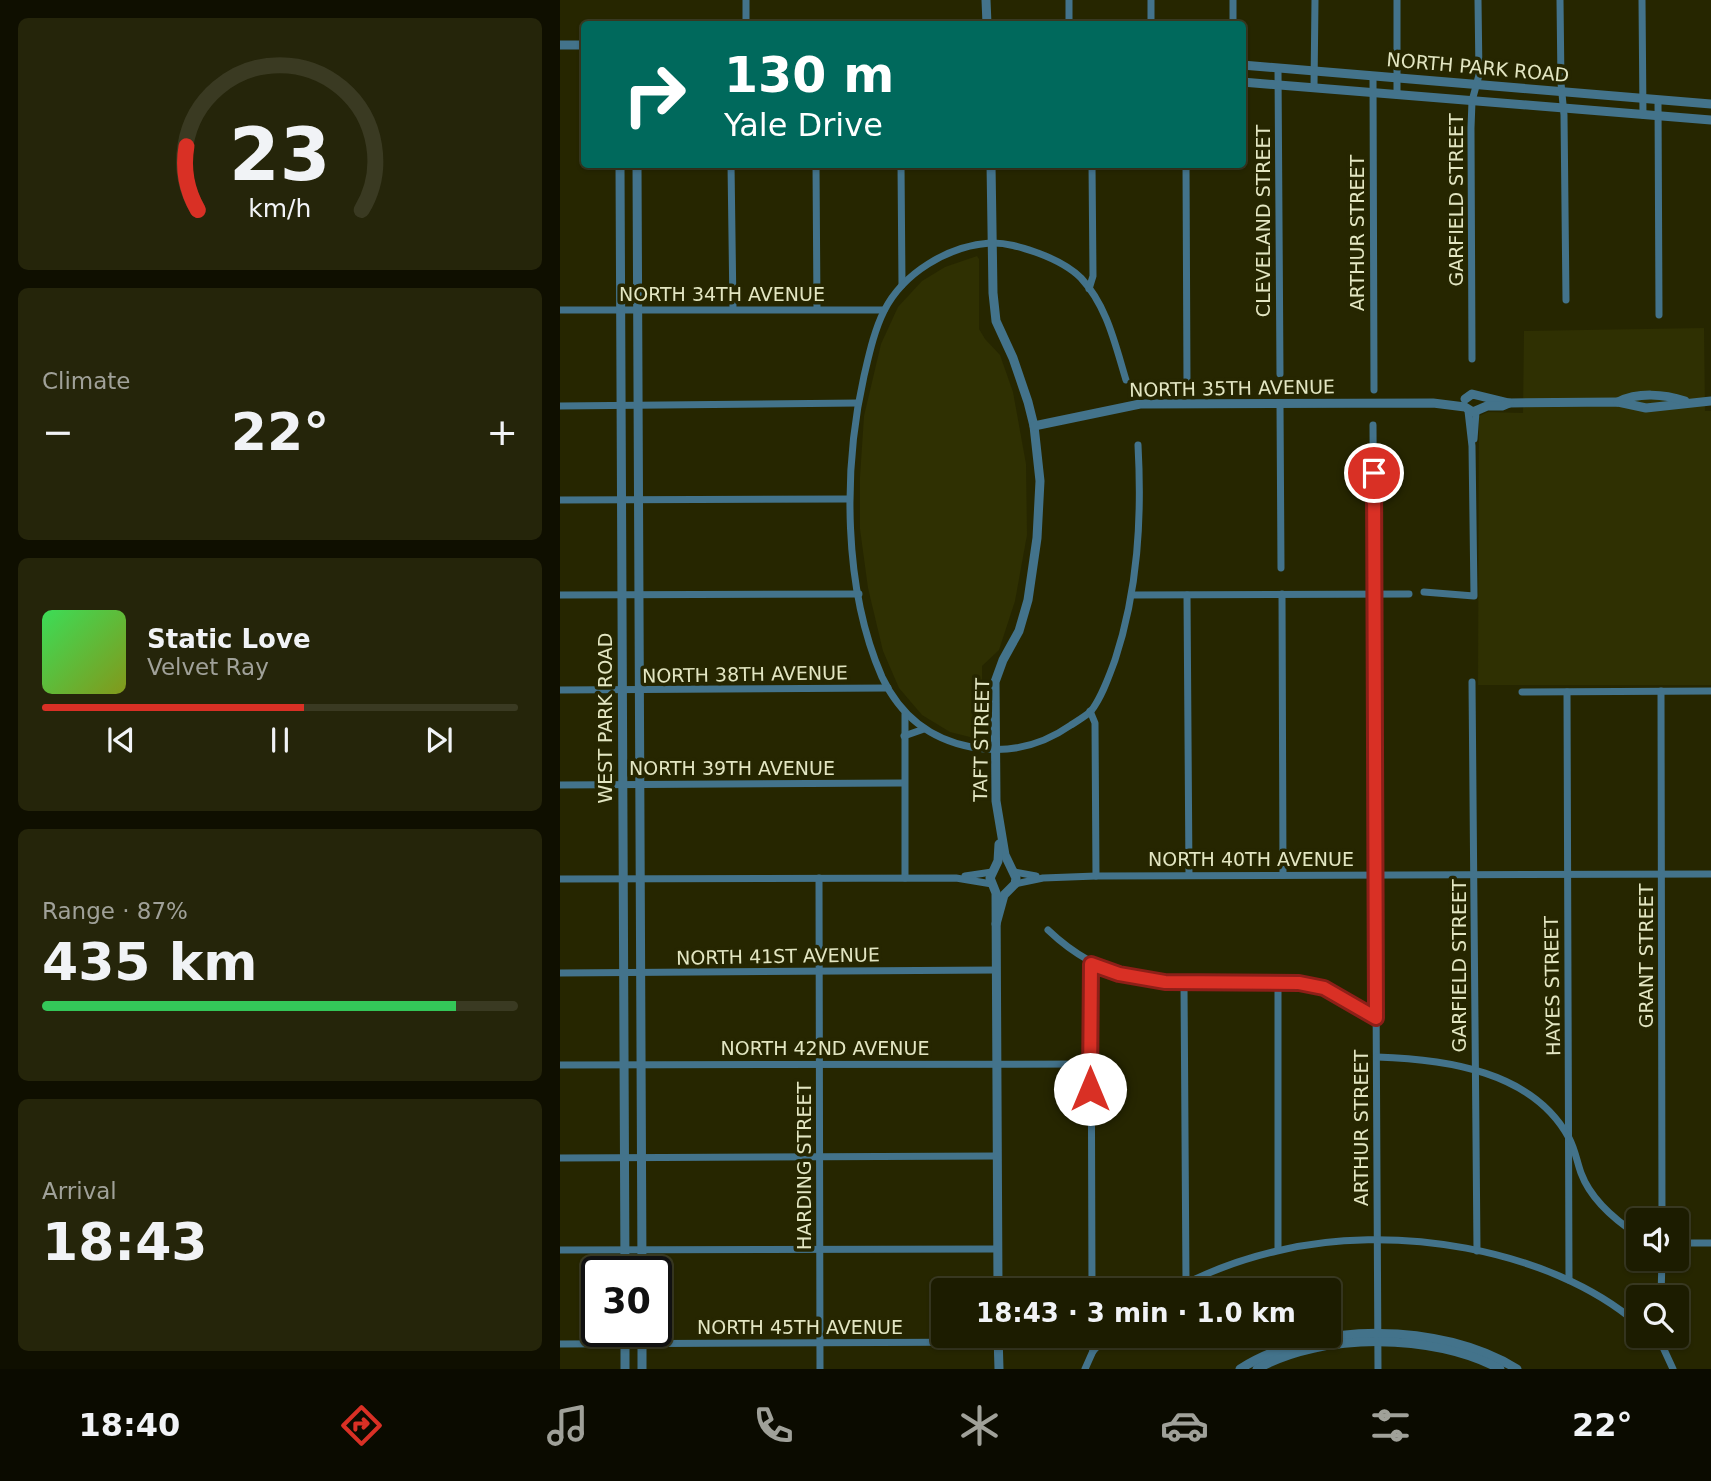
<!DOCTYPE html>
<meta charset="utf-8">
<style>
body{margin:0;font-family:"DejaVu Sans",sans-serif;background:#25250a;color:#f1f3f6;height:100vh;display:flex;flex-direction:column;font-size:26px;white-space:nowrap}
*{box-sizing:border-box;margin:0}
p{font-size:23px;color:#a0a199}
.icon{flex:none;width:38px;height:38px;fill:none;stroke:currentColor;stroke-width:2;stroke-linecap:round;stroke-linejoin:round}
.map{position:relative;flex:1;overflow:hidden}
.sheet{display:flex;flex-direction:column;gap:18px;padding:18px;background:#0f0f00;width:560px}
.sheet>*{flex:none}
.banner{position:absolute;left:21px;top:21px;width:665px;height:147px;border-radius:7px;box-shadow:0 2px 5px #0004,0 0 0 2px #3a3a22;background:#00695c;color:#fff;overflow:hidden}
.buttons{position:absolute;left:1066px;top:1208px;display:grid;gap:14px}
.buttons a{display:grid;place-items:center;width:63px;height:63px;border-radius:7px;background:#1c1c00;box-shadow:0 2px 5px #0004,0 0 0 2px #3a3a22;font-size:35px}
.speed{position:absolute;left:21px;top:1256px;display:flex;gap:14px;font-size:35px;font-weight:700;text-align:center}
.speed>*{display:grid;place-content:center;width:91px;height:91px;border-radius:50%;background:#1c1c00;box-shadow:0 2px 5px #0004,0 0 0 2px #3a3a22;line-height:1}
.speed .limit{border:4px solid #111;border-radius:10px;background:#fff;color:#111}
.pin{position:absolute;display:grid;place-items:center;width:60px;height:60px;color:#fff;margin:-30px;border:4px solid #fff;border-radius:50%;box-shadow:0 2px 7px #0007}
.me{position:absolute;width:77px;margin:-38px;rotate:0deg;stroke-linejoin:round;filter:drop-shadow(0 0 5px #0008)}
.turn{display:flex;align-items:center;gap:24px;height:147px;padding:0 28px;font-size:32px}
.turn .icon{width:91px;height:91px;stroke-width:2.5}
.turn b{display:block;font-size:49px;line-height:60px}
.big{font-size:52px;font-weight:600;line-height:1.1}
.sheet .card{flex:1;display:flex;flex-direction:column;justify-content:center;gap:10px;min-width:0;padding:0 24px;border-radius:10px;background:#25250a}
.sheet .dial{align-items:center;gap:0}
.dial svg{height:182px;overflow:visible;fill:none;stroke:#3a3a22;stroke-width:7;stroke-linecap:round;text-anchor:middle}
.dial text{fill:#f1f3f6;stroke:none}
.song{display:flex;align-items:center;gap:21px}
.cover{width:84px;height:84px;border-radius:10px;background:linear-gradient(135deg,hsl(130 70% 55%),hsl(70 70% 35%))}
.played{height:7px;border-radius:4px;background:linear-gradient(90deg,#d93025 55%,#3a3a22 55%)}
.keys{display:flex;justify-content:space-around;direction:ltr}
.heat{display:flex;justify-content:space-between;align-items:center;font-size:38px;direction:ltr}
.charge{height:10px;border-radius:5px;background:linear-gradient(90deg,#34c759 87%,#3a3a22 0)}
.trip{position:absolute;left:371px;top:1278px;width:410px;height:70px;border-radius:7px;background:#1c1c00;box-shadow:0 2px 5px #0004,0 0 0 2px #3a3a22;font-weight:600;line-height:70px;text-align:center}
.tabs{display:flex;height:112px;justify-content:space-around;align-items:center;background:#0b0b00;color:#a0a199}
.tabs .icon{width:49px;height:49px}
.tabs .current{color:#d93025}
.tabs b{font-size:32px;color:#f1f3f6}
main{display:flex;flex:1;min-height:0}
.map>svg:first-child{display:block}
.built{fill:#2f3002}
.lines{fill:none;stroke-linecap:round;stroke-linejoin:round}
.minor{stroke:#43738b;stroke-width:7}
.tertiary{stroke:#43738b;stroke-width:9}
.route-casing{stroke:#8d1f18;stroke-width:18}
.route{stroke:#d93025;stroke-width:12}
.labels{text-anchor:middle;dominant-baseline:central;stroke-width:7;stroke-linejoin:round;paint-order:stroke}
.street-label{font-size:19px;fill:#e3e6c2;stroke:#262600}
</style>
<main>
<section class="sheet">
<div class="card dial"><svg viewBox="0 0 100 80">
<path d="M14 69A42 42 0 1 1 86 69"/>
<path d="M14 69A42 42 0 0 1 9 41" stroke="#d93025"/>
<text x="50" y="56" font-size="32" font-weight="700">23</text>
<text x="50" y="72" font-size="11">km/h</text>
</svg></div>
<div class="card"><p>Climate</p>
<div class="heat"><a>−</a><b class="big">22°</b><a>+</a></div>
</div>
<div class="card">
<div class="song"><i class="cover"></i><div><b>Static Love</b><p>Velvet Ray</p></div></div>
<div class="played"></div>
<div class="keys"><svg class="icon" aria-label="previous" viewBox="0 0 24 24"><path d="M18 5L8 12l10 7zM5 5v14"/></svg><svg class="icon" aria-label="pause" viewBox="0 0 24 24"><path d="M8 5v14M16 5v14"/></svg><svg class="icon" aria-label="next" viewBox="0 0 24 24"><path d="M6 5l10 7-10 7zM19 5v14"/></svg></div>
</div>
<div class="card"><p>Range · 87%</p><b class="big">435 km</b><div class="charge"></div></div>
<div class="card"><p>Arrival</p><b class="big">18:43</b></div>
</section>
<div class="map">
<svg width="1151" height="1369" viewBox="0 0 1151 1369">
<rect width="100%" height="100%" fill="#262600"/>
<!-- built -->
<g class="built">
<polygon points="417,256 419,259 419,329 425,339 440,355 453,392 466,464 467,535 455,601 439,650 422,666 422,740 390,732 362,715 339,688 323,651 308,588 300,529 300,477 304,416 321,344 338,307 362,281 385,267"/>
<polygon points="1144,328 1145,411 1151,411 1151,685 918,685 919,416 928,412 963,413 964,331"/>
</g>
<g class="lines">
<!-- minor -->
<g class="minor">
<polyline points="509,0 509,24"/>
<polyline points="591,0 591,24"/>
<polyline points="673,0 673,24"/>
<polyline points="837,0 837,95"/>
<polyline points="1000,0 1001,83 1004,115 1006,300"/>
<polyline points="1082,0 1083,115"/>
<polyline points="186,24 186,0"/>
<polyline points="718,69 720,374"/>
<polyline points="813,76 814,390"/>
<polyline points="754,87 755,0"/>
<polyline points="1098,100 1099,315"/>
<polyline points="171,164 173,309"/>
<polyline points="256,164 257,309"/>
<polyline points="341,164 342,285"/>
<polyline points="626,164 627,384"/>
<polyline points="529,289 533,276 532,164"/>
<polyline points="0,310 324,310"/>
<polyline points="912,359 911,128 912,101 919,75 918,0"/>
<path d="M566 380C555 344 547 306 521 278 509 266 494 259 478 253 463 248 446 242 430 243 388 246 343 273 324 311 314 331 309 355 304 376 283 469 283 588 322 677 340 715 369 739 411 747 447 754 481 746 511 725 517 721 526 716 531 711 542 697 549 676 555 660 578 590 582 518 578 445"/>
<polyline points="720,404 721,568"/>
<polyline points="0,406 298,403"/>
<polyline points="813,425 818,1369"/>
<polyline points="914,439 916,412"/>
<polyline points="0,500 289,499"/>
<polyline points="864,592 914,596 912,446 908,411"/>
<polyline points="722,594 723,875"/>
<polyline points="0,595 299,594"/>
<polyline points="572,595 849,594"/>
<polyline points="627,595 629,875"/>
<polyline points="912,682 917,1251"/>
<polyline points="0,690 328,688"/>
<polyline points="1101,691 1102,1220"/>
<polyline points="962,692 1151,691"/>
<polyline points="1007,692 1009,1280"/>
<polyline points="530,711 535,723 536,876"/>
<polyline points="344,736 364,729"/>
<polyline points="0,785 343,783"/>
<polyline points="455,872 476,876"/>
<polyline points="405,876 432,872"/>
<polyline points="259,878 260,1369"/>
<polyline points="345,878 345,714"/>
<polyline points="0,879 396,878 432,884"/>
<polyline points="455,884 483,878 536,876 1151,874"/>
<path d="M488 930C550 989 606 984 687 983 704 983 723 981 740 983 770 986 790 1005 816 1018"/>
<polyline points="531,964 532,1290"/>
<polyline points="0,973 436,970"/>
<polyline points="718,982 718,1250"/>
<polyline points="624,984 626,1282"/>
<path d="M817 1057C885 1059 973 1071 1009 1138 1015 1149 1017 1162 1021 1173 1031 1200 1055 1220 1078 1235"/>
<polyline points="0,1065 530,1064"/>
<polyline points="0,1158 437,1156"/>
<polyline points="1116,1243 1151,1243"/>
<polyline points="0,1250 438,1249"/>
<path d="M613 1290C645 1273 682 1259 717 1251 829 1223 989 1247 1078 1324"/>
<polyline points="1101,1297 1102,1258"/>
<polyline points="533,1335 533,1351"/>
<polyline points="1092,1335 1101,1343 1113,1369"/>
<polyline points="0,1344 438,1342"/>
<polyline points="525,1369 533,1351 548,1335"/>
</g>
<!-- tertiary -->
<g class="tertiary">
<polyline points="426,0 427,24"/>
<polyline points="0,45 24,45"/>
<polyline points="682,65 1151,104"/>
<polyline points="682,82 1151,120"/>
<polyline points="60,164 65,1272"/>
<polyline points="77,164 82,1272"/>
<polyline points="431,164 433,293 436,321 453,358 468,402 474,426 480,481 477,538 468,600 459,631 443,660 435,682 436,801 445,855 456,878 455,884 444,895 436,924"/>
<polyline points="905,399 912,394 949,403 1058,402 1086,408 1151,401"/>
<path d="M1058 402C1078 392 1104 394 1125 401"/>
<polyline points="474,426 580,404 873,403 905,407 913,412 927,406 942,406 949,403"/>
<polyline points="438,1290 436,893 430,878 438,861 439,844"/>
<polyline points="65,1332 65,1369"/>
<polyline points="82,1332 82,1369"/>
<polyline points="438,1335 439,1369"/>
<path d="M680 1369C756 1321 881 1322 957 1369"/>
<path d="M697 1369C762 1332 874 1333 940 1369"/>
</g>
</g>
<g class="lines">
<!-- route casing -->
<g class="route-casing">
<polyline id="route" points="530,1089 531,964 559,974 605,982 739,983 764,988 816,1018 814,473"/>
</g>
<!-- route -->
<use href="#route" class="route"/>
</g>
<g class="labels">
<!-- street labels -->
<g class="street-label">
<text transform="translate(918 67) rotate(5)">NORTH PARK ROAD</text>
<text transform="translate(896 200) rotate(-90)">GARFIELD STREET</text>
<text transform="translate(703 221) rotate(-90)">CLEVELAND STREET</text>
<text transform="translate(797 233) rotate(-90)">ARTHUR STREET</text>
<text x="162" y="294">NORTH 34TH AVENUE</text>
<text transform="translate(672 388) rotate(-1)">NORTH 35TH AVENUE</text>
<text transform="translate(185 674) rotate(-1)">NORTH 38TH AVENUE</text>
<text transform="translate(45 718) rotate(-90)">WEST PARK ROAD</text>
<text transform="translate(421 740) rotate(-89)">TAFT STREET</text>
<text x="172" y="768">NORTH 39TH AVENUE</text>
<text x="691" y="859">NORTH 40TH AVENUE</text>
<text transform="translate(218 956) rotate(-1)">NORTH 41ST AVENUE</text>
<text transform="translate(1086 956) rotate(-90)">GRANT STREET</text>
<text transform="translate(899 966) rotate(-90)">GARFIELD STREET</text>
<text transform="translate(992 986) rotate(-91)">HAYES STREET</text>
<text x="265" y="1048">NORTH 42ND AVENUE</text>
<text transform="translate(801 1128) rotate(-90)">ARTHUR STREET</text>
<text transform="translate(244 1166) rotate(-90)">HARDING STREET</text>
<text x="240" y="1327">NORTH 45TH AVENUE</text>
</g>
</g>
</svg>
<div class="buttons">
<a><svg class="icon" aria-label="sound" viewBox="0 0 24 24"><path d="M4 9h4l5-4v14l-5-4H4zM17 9q2 3 0 6"/></svg></a>
<a><svg class="icon" aria-label="search" viewBox="0 0 24 24"><circle cx="10" cy="10" r="6"/><path d="M15 15l6 6"/></svg></a>
</div>
<div class="speed"><div class="limit">30</div></div>
<div class="pin" style="left:814px;top:473px;background:#d93025"><svg class="icon" aria-label="arrive" viewBox="0 0 24 24"><path d="M6 21V4h12l-3 4 3 4H6"/></svg></div>
<svg class="me" style="left:530px;top:1089px" viewBox="-20 -20 40 40"><circle r="19" fill="#fff"/><path d="M0-13L10 11 0 6-10 11z" fill="#d93025"/></svg>
<div class="trip">18:43 · 3 min · 1.0 km</div>
<div class="banner">
<div class="turn"><svg class="icon" aria-label="right" viewBox="0 0 24 24"><path d="M7 20v-9h11M14 6l5 5-5 5"/></svg><div><b>130 m</b>Yale Drive</div></div>
</div>
</div>
</main>
<nav class="tabs">
<b>18:40</b>
<svg class="icon current" aria-label="directions" viewBox="0 0 24 24"><path d="M12 3l9 9-9 9-9-9zM9 14v-3h6M13 9l2 2-2 2"/></svg>
<svg class="icon" aria-label="music" viewBox="0 0 24 24"><path d="M9 18V5l10-2v13"/><circle cx="6" cy="18" r="3"/><circle cx="16" cy="16" r="3"/></svg>
<svg class="icon" aria-label="phone" viewBox="0 0 24 24"><path d="M5 4h4l2 5-3 2q2 4 5 5l2-3 5 2v4C11 20 4 13 5 4z"/></svg>
<svg class="icon" aria-label="climate" viewBox="0 0 24 24"><path d="M12 3v18M4 7l16 10M4 17L20 7"/></svg>
<svg class="icon" aria-label="car" viewBox="0 0 24 24"><path d="M5 17H2v-5l4-1 3-4h7l3 4 3 1v5h-3M9 17h6M6 11h13"/><circle cx="7" cy="17" r="2"/><circle cx="17" cy="17" r="2"/></svg>
<svg class="icon" aria-label="filters" viewBox="0 0 24 24"><path d="M4 7h16M4 17h16"/><circle cx="9" cy="7" r="2"/><circle cx="15" cy="17" r="2"/></svg>
<b>22°</b>
</nav>
